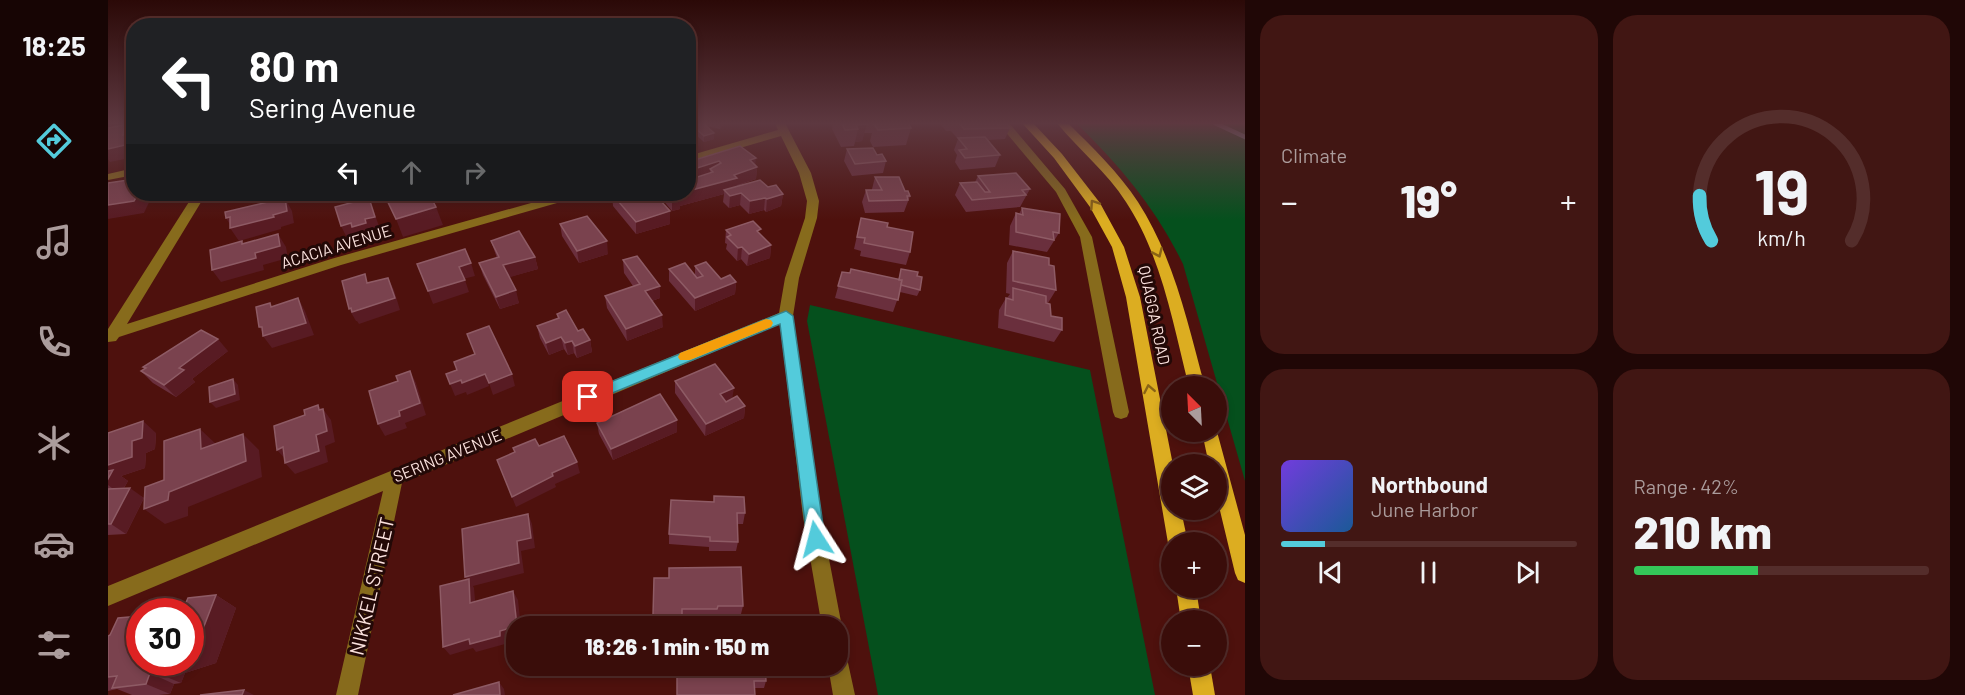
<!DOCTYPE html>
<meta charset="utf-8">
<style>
body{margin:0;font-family:Barlow,sans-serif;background:#411613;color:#f1f3f6;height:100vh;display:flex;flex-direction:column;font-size:22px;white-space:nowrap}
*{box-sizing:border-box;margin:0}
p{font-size:20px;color:#ab9c9c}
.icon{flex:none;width:33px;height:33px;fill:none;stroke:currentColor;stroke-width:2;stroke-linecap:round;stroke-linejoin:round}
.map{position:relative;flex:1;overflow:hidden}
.side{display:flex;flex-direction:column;gap:15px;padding:15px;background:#200706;width:720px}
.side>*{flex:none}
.hud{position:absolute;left:18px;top:18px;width:570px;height:183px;border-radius:24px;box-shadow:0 3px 9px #0003,0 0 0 2px #542d2b;background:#202124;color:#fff;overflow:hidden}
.needle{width:39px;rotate:336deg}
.buttons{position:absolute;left:1053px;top:376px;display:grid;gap:12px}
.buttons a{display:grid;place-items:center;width:66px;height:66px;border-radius:50%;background:#3a0d0a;box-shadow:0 3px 9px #0003,0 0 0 2px #542d2b;font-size:30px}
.speed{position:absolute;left:18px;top:598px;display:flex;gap:12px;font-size:30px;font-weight:700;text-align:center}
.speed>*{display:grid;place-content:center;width:78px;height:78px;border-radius:50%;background:#3a0d0a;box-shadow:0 3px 9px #0003,0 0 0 2px #542d2b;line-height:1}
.speed .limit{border:9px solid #d22;background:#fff;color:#111}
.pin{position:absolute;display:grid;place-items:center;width:51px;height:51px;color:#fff;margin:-26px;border-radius:12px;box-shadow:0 3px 9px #0006}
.me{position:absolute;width:66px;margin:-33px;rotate:351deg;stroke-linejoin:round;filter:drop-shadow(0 0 4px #0008)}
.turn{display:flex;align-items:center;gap:21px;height:126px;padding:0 24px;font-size:27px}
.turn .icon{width:78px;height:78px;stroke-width:2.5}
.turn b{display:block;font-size:42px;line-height:51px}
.lanes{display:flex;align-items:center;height:57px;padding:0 24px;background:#0003;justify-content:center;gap:30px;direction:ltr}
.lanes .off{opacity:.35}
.big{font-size:45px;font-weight:800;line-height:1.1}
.side .card{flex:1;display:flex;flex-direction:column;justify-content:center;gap:9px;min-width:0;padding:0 21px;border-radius:24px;background:#411613}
.side .dial{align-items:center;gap:0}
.dial svg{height:156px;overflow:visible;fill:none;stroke:#542d2b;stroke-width:7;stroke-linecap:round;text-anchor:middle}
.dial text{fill:#f1f3f6;stroke:none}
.song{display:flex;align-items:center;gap:18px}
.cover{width:72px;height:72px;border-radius:9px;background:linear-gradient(135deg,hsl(260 70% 55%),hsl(210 70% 35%))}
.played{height:6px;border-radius:3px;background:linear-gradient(90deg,#53cbdb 15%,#542d2b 15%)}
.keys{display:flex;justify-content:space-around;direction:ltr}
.heat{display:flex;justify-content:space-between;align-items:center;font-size:33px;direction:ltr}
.charge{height:9px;border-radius:4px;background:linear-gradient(90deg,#34c759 42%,#542d2b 0)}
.side .tiles{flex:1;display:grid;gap:15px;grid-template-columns:repeat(2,1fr)}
.trip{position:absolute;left:398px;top:616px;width:342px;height:60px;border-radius:24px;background:#3a0d0a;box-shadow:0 3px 9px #0003,0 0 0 2px #542d2b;font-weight:800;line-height:60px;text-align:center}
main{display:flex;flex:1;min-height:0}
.dock{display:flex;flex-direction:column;width:108px;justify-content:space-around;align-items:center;background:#170504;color:#ab9c9c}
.dock .icon{width:42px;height:42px}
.dock .current{color:#53cbdb}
.dock b{font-size:27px;color:#f1f3f6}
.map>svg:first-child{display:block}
.green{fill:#05501d}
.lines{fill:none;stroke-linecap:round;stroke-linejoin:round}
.stream{stroke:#74979c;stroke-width:4.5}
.minor{fill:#876b1c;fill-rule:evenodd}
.major{fill:#dcad21;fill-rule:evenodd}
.wall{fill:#6a2f3d}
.shaded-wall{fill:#581b23}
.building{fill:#7a424e;stroke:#8e5b65;stroke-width:1.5}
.oneway{stroke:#896315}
.route{fill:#53cbdb;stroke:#36848e;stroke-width:1.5}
.slow{fill:#f59e0b}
.labels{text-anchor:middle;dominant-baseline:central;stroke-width:6;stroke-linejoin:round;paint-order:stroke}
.street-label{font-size:16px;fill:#fbe2de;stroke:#230907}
.near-street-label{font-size:20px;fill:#fbe2de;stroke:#230907}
</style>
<main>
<nav class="dock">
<b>18:25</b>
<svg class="icon current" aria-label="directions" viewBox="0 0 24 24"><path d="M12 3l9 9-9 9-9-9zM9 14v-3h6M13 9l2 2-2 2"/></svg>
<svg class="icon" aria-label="music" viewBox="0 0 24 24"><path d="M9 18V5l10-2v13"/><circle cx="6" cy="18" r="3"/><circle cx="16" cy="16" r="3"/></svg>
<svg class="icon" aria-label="phone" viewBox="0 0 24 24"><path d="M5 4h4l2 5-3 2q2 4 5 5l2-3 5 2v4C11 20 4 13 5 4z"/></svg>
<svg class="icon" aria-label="climate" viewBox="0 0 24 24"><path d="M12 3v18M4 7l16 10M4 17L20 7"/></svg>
<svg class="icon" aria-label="car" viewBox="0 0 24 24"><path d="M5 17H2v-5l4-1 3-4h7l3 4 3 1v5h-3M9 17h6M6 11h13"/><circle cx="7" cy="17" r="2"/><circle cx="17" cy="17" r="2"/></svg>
<svg class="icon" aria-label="filters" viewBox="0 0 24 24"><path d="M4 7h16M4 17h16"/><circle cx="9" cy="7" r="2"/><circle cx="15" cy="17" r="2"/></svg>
</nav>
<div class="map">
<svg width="1137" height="695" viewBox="0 0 1137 695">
<rect width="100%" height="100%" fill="#4e110d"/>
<!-- green -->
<g class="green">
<path d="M968 123H1137V481L1075 264C1047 207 1013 167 968 123Z"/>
<polygon points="702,305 982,370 1047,695 770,695 699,321"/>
</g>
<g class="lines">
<!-- stream -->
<polyline class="stream" points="1107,123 1137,137"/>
<!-- minor -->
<g class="minor">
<polygon points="667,123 677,123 703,173 711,201 709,218 691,278 685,316 713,517 734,627 731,634 729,635 729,627 714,627 695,517 672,324 294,483 250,695 228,695 275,491 0,606 0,586 671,313 677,278 697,218 699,201 691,173 673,136 580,163 580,156 670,130"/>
<polygon points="890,123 901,123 957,189 984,237 1021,412 1019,417 1013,419 1007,417 1005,412 972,237 948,192"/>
<polygon points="26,168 26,175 0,180 0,174"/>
<polygon points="86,194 98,194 19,324 223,259 455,194 472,194 470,197 233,265 11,337 8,341 0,342 0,329"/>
<polygon points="729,646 737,649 747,695 725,695 720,666 729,666"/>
</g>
<!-- major -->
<g class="major">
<polygon points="914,123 925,123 954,154 992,203 1016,247 1032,297 1065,465 1064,510 1073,510 1080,543 1064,543 1064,550 1060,543 1018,297 1004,247 982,207 946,158"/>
<path d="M949 123H960C985 148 1011 173 1030 202 1066 258 1080 324 1097 387H1081C1065 324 1054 257 1018 202 999 172 971 150 949 123Z"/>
<polygon points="1108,428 1137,535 1137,583 1130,580 1127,573 1108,494 1108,465 1101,465 1094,432 1108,432"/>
<polygon points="1068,588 1088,588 1093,621 1073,621"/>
<polygon points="1080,666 1102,666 1107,695 1085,695"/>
</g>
</g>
<!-- wall -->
<g class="wall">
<polygon points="580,123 617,123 612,129 599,126 606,133 606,139 596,142 580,128"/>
<polygon points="725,123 800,123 803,128 798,145 765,147 762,141 764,133 756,133 754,141 747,142 746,146 733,147 724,129"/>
<polygon points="834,123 889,123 890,125 902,128 897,139 880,140 892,155 887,167 852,170 847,162 849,155 846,150 850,139 843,131 838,131 833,125"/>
<polygon points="632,146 649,167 648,179 629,186 660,187 675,194 673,206 658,212 656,210 641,214 632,205 621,208 615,202 616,194 572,206 572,209 564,211 550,194 580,194 580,162"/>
<polygon points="739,149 769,155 778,161 775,173 744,176 736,161"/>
<polygon points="870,176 922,189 912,207 858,212 847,195 852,183 867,182"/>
<polygon points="767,177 797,191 802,196 796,212 757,213 754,202 758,190 764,190 764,189"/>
<polygon points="504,194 544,199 562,211 562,224 528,234 505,206"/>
<polygon points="914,208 951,233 939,252 901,245 902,226 908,213 911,214"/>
<polygon points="753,218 779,227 802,252 798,265 752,256 753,251 746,249"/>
<polygon points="452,224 500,254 471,263 454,236"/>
<polygon points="618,230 652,234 663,245 662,258 639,266 633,259 629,261 618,249 619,244 617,243"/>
<polygon points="383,241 427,257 430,269 401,277 411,303 392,309 375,275 371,263 389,258"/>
<polygon points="905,251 941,265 948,290 940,303 938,302 943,316 954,330 946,342 890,328 891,310 898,298 899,298 902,294 898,293 899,263"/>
<polygon points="515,260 552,286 552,298 544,301 555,327 519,341 499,308 497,296 525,286 516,273"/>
<polygon points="587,266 613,279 628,282 627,294 587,311 561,281 561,269 587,276"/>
<polygon points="793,269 809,276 812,290 809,296 792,292 785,312 727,298 734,272 790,280"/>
<polygon points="449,314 482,340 484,352 469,358 466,353 460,355 456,349 441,355 432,338 429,326 450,319"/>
<polygon points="120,351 84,379 87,382 68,397 45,383 33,371 37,369 35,367"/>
<polygon points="567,381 624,398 637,406 636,418 597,436 567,393"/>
<polygon points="569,420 569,432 505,460 491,434 489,423"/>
<polygon points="0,433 48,433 47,449 38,453 37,468 13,476 20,481 16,488 36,498 18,534 0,535"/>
<polygon points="606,496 637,513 635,524 629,524 630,542 628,551 601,551 601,547 561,544 561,534 606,502"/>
<polygon points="546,578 635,606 633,614 609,614 608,617 574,617 574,623 546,624"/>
<polygon points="108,595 128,608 108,663 77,673 73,683 66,684 62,694 51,695 24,695 9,689 0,691 0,636 74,612"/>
<polygon points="569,666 658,681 656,688 646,688"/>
</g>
<!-- shaded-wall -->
<g class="shaded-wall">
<polygon points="0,123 26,123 26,129 20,130 24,136 26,143 26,157 2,162 0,159"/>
<polygon points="612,123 617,123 612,129"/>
<polygon points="759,124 754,141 747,142 750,129 748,125"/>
<polygon points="606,133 606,139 596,142 596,136"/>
<polygon points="648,158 647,168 649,167 648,179 629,185 628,190 616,190 616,194 572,206 572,209 564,211 564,199 570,194 580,194 580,191 626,175 642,160"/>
<polygon points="611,161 610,173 605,172 602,169 602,176 582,182 583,170"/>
<polygon points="633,193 632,205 621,208 622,196"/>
<polygon points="30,194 45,194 36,213 0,219 0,205"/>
<polygon points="164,194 202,194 178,200 184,211 186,223 173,227 173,229 131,241 122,228 124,228 118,218 122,217 165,215 169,202"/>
<polygon points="349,194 371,194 352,202"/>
<polygon points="675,194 673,206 658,212 659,199"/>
<polygon points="261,198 272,229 263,232 264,236 250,239 248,236 239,238 233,226 257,219"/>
<polygon points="657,198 656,210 641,214 642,201"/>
<polygon points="328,207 335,225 295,237 288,219"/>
<polygon points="562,211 562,224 528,234 528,222"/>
<polygon points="170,234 178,247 180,258 155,265 156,270 113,282 104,270 147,253"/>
<polygon points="499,241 500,254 471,263 469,251"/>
<polygon points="663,245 662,258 639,266 641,254"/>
<polygon points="634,247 633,259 629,261 630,248"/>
<polygon points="427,257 430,269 399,278 395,265"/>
<polygon points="363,263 367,276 355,279 351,267"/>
<polygon points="280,278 286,290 292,310 251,324 249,321 248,321 241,309"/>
<polygon points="357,280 361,292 325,304 320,291"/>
<polygon points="628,282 627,294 587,311 587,298"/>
<polygon points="552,286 552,298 538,303 537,291"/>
<polygon points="408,290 411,303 392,309 388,297"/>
<polygon points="190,298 197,311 206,335 164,348 155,336 157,336 151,327 154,327"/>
<polygon points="554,315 555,327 519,341 518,329"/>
<polygon points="453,337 456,349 441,355 438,343"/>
<polygon points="110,339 120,351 84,379 87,382 68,397 56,385 71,368"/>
<polygon points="482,340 484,352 469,358 467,346"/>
<polygon points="464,341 466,353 460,355 457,343"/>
<polygon points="302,371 308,383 318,415 297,423 299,428 277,436 270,424"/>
<polygon points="377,374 381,386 359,395 358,392 347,396 342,384 353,380"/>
<polygon points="404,374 407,386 385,395 381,383"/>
<polygon points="125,379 130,385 132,400 108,408 102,402"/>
<polygon points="626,388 624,400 611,406 612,394"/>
<polygon points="210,405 215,412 215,409 223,420 227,442 217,446 220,462 187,474 177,463 208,435 211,410"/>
<polygon points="637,406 636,418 597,436 598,424"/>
<polygon points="569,420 569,432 505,460 503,449"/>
<polygon points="35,421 48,433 47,449 38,453 37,468 13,476 20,481 12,494 0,485 0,465 24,441"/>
<polygon points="92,429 109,445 93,449"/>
<polygon points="135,434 151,450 154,477 80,507 80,516 57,524 36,509 61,492"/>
<polygon points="175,447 179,461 169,450"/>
<polygon points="469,462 472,473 447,484 448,487 408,507 404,497 444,473"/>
<polygon points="22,488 36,498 18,534 3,524"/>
<polygon points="420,514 424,524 427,548 413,551 416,573 365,586 366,588 368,611 362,603 361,583 357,577 409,541"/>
<polygon points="405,591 410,600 413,627 408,627 408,636 397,639 397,644 368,652 365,648 342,655 335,647 392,631"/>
<polygon points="108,595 128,608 108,663 77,673 73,683 49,673 53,663 82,663 82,653"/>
<polygon points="42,673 66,684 62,694 38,684"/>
<polygon points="391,682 396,689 397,695 392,695"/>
<polygon points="136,690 146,695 134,695"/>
</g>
<!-- building -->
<g class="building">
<polygon points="582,123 595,123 606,133 596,136"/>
<polygon points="734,123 758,123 759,124 748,125 750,129 737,130"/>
<polygon points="774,123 800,123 803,128 770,130 766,124"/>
<polygon points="851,123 889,123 890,125 899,124 902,128 856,129"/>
<polygon points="16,125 15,135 26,132 26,143 0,149 0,128"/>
<polygon points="877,137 892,155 857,158 851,150 859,149 850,138"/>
<polygon points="632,146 648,158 642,160 649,167 626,175 629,178 580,191 580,180 605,172 602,169 613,163 611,161 583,170 580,168 580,162"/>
<polygon points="765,148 769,155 774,154 778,161 747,164 739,149"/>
<polygon points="908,173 922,189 914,190 918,195 864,200 852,183 869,182 877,192 882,192 870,176"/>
<polygon points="767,177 791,177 797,191 800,191 802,196 799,196 800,200 761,201 758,190 774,190"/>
<polygon points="26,179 26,194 30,194 26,201 0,205 0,183"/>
<polygon points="652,180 660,187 668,185 675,194 659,199 657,198 642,201 633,193 622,196 616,190"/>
<polygon points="276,194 321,194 328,207 288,219"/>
<polygon points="504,194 540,194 544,199 550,198 562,211 528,222"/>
<polygon points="560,194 573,194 570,194 572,196 564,199"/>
<polygon points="177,198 179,211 165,215 166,217 122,228 122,217 118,218 117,212"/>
<polygon points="261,198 267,217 257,219 258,223 244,227 243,223 233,226 227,207"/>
<polygon points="914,208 952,214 951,233 945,232 946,240 908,232 908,213 915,215"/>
<polygon points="479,216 499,241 469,251 452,224"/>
<polygon points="753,218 780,223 779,227 805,232 802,252 756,243 757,238 749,237"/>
<polygon points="645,221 653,229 649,231 663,245 641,254 634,247 630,248 619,237 623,235 618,230"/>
<polygon points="411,231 427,257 395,265 408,290 388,297 371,263 391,257 383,241"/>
<polygon points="170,234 172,246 147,253 148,258 104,270 102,250 134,241 134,244"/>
<polygon points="357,249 363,263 351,267 357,280 320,291 309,264"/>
<polygon points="905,251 941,258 941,265 946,266 948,290 905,281"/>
<polygon points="529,256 552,286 537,291 554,315 518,329 497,296 532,284 515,260"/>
<polygon points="598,262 613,279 622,275 628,282 587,298 561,269 577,263 589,278 595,276 587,266"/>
<polygon points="743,269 794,280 790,300 730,286 734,272 742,273"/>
<polygon points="793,269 810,272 809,276 814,277 812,290 793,285 794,280 791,280"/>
<polygon points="257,274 259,283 280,278 287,298 244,312 243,308 241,309 234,281"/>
<polygon points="905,288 938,296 938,303 942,304 943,316 954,318 954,330 897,315 898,298 905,300"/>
<polygon points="190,298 198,323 155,336 154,327 151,327 148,307 162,303 163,307"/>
<polygon points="458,310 470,331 475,329 482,340 467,346 464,341 457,343 453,337 438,343 429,326 451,318 449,314"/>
<polygon points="381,326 404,374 381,383 377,374 354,383 353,380 342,384 338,374 349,370 346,362 367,354 359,334"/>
<polygon points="93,330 110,339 71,368 76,370 56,385 33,371 38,368 35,367"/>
<polygon points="607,364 626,388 612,394 618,402 629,396 637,406 598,424 567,381"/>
<polygon points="302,371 312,403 291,411 292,416 270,424 261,391 290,381 288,376"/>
<polygon points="125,379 127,394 102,402 101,387"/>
<polygon points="552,394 569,420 503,449 489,423"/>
<polygon points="210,405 211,410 215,409 219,431 208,435 211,451 177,463 175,447 169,450 166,426 197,415 196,410"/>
<polygon points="35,421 34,438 24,441 24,457 0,465 0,433"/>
<polygon points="92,429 93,449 135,434 138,461 61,492 60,500 36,509 37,487 56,480 56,441"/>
<polygon points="456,436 469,462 444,473 445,476 404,497 389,460 407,452 405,448 427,439 431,446"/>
<polygon points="5,470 0,479 0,471"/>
<polygon points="22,488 3,524 0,524 0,489"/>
<polygon points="606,496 636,497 637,513 629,513 630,542 602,541 602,537 561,534 563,500 606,502"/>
<polygon points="420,514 423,538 409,541 411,563 357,577 354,529"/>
<polygon points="633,567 635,606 610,606 609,609 574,609 574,615 545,615 546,578 561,578 561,568"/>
<polygon points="361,579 362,603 405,591 409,626 392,631 392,636 362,644 361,639 335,647 332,586"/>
<polygon points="108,595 86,652 82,653 82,612 70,612 74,612 80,598"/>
<polygon points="32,616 32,663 53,663 49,673 42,673 38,684 4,688 9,676 0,677 0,636 2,635 10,618"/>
<polygon points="569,666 657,666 658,681 646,681 647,695 569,695"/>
<polygon points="391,682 392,695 345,695"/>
<polygon points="136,690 134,695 92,695"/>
</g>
<!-- one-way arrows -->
<defs><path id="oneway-chevron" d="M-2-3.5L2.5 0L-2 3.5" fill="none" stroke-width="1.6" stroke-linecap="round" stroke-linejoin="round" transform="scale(1.5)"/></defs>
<g class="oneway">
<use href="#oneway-chevron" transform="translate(986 204) rotate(-124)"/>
<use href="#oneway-chevron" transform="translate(1050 253) rotate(66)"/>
<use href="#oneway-chevron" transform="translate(1041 389) rotate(-101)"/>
</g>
<!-- sky -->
<linearGradient id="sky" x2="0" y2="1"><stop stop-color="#2b0907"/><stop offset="0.56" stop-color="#5d3840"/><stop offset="1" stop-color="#5d3840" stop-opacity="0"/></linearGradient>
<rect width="1137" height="220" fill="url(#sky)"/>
<!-- route -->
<polygon class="route" points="678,311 685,316 717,539 714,545 708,547 702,545 699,539 672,324 485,401 475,401 473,397 475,393"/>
<!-- slow -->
<polygon class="slow" points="658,319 663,320 665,323 663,327 582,360 572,360 570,357 572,353"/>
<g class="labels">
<!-- street labels -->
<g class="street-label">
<text transform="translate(228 246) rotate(-17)">ACACIA AVENUE</text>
<text transform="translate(1047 315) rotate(78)">QUAGGA ROAD</text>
<text transform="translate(339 455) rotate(-22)">SERING AVENUE</text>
</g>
<!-- near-street labels -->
<g class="near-street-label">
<text transform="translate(263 586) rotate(-77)">NIKKEL STREET</text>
</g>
</g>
</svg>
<div class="buttons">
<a><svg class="needle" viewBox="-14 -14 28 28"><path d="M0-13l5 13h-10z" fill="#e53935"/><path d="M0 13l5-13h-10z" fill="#ab9c9c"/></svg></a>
<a><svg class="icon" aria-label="layers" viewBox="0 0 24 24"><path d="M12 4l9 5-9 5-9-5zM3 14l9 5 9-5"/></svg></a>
<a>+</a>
<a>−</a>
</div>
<div class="speed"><div class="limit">30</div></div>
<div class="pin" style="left:480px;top:397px;background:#d93025"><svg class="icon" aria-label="arrive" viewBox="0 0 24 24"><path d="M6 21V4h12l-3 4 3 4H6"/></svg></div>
<svg class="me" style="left:708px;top:539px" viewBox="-20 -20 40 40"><path d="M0-17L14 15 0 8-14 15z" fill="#53cbdb" stroke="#fff" stroke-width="4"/></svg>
<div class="trip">18:26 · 1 min · 150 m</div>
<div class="hud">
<div class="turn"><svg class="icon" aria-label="left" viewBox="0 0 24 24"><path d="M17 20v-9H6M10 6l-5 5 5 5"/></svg><div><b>80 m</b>Sering Avenue</div></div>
<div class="lanes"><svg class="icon" aria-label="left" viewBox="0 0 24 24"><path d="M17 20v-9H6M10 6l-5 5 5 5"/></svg><svg class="icon off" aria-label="ahead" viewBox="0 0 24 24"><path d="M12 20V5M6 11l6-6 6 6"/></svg><svg class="icon off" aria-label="right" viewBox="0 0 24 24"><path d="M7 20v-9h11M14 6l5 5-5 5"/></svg></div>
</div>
</div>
<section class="side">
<div class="tiles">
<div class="card"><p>Climate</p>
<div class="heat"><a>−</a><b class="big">19°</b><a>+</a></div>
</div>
<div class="card dial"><svg viewBox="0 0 100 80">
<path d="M14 69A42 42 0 1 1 86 69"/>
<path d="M14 69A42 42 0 0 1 8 46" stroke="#53cbdb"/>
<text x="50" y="56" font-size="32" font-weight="700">19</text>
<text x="50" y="72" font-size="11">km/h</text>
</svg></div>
<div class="card">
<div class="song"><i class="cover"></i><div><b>Northbound</b><p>June Harbor</p></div></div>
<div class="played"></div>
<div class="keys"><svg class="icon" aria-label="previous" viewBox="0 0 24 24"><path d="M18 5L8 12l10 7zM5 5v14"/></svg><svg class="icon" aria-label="pause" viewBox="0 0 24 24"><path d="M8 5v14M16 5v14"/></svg><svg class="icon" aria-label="next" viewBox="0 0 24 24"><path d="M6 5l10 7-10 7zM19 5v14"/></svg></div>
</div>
<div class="card"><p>Range · 42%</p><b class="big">210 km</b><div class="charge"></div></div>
</div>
</section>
</main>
